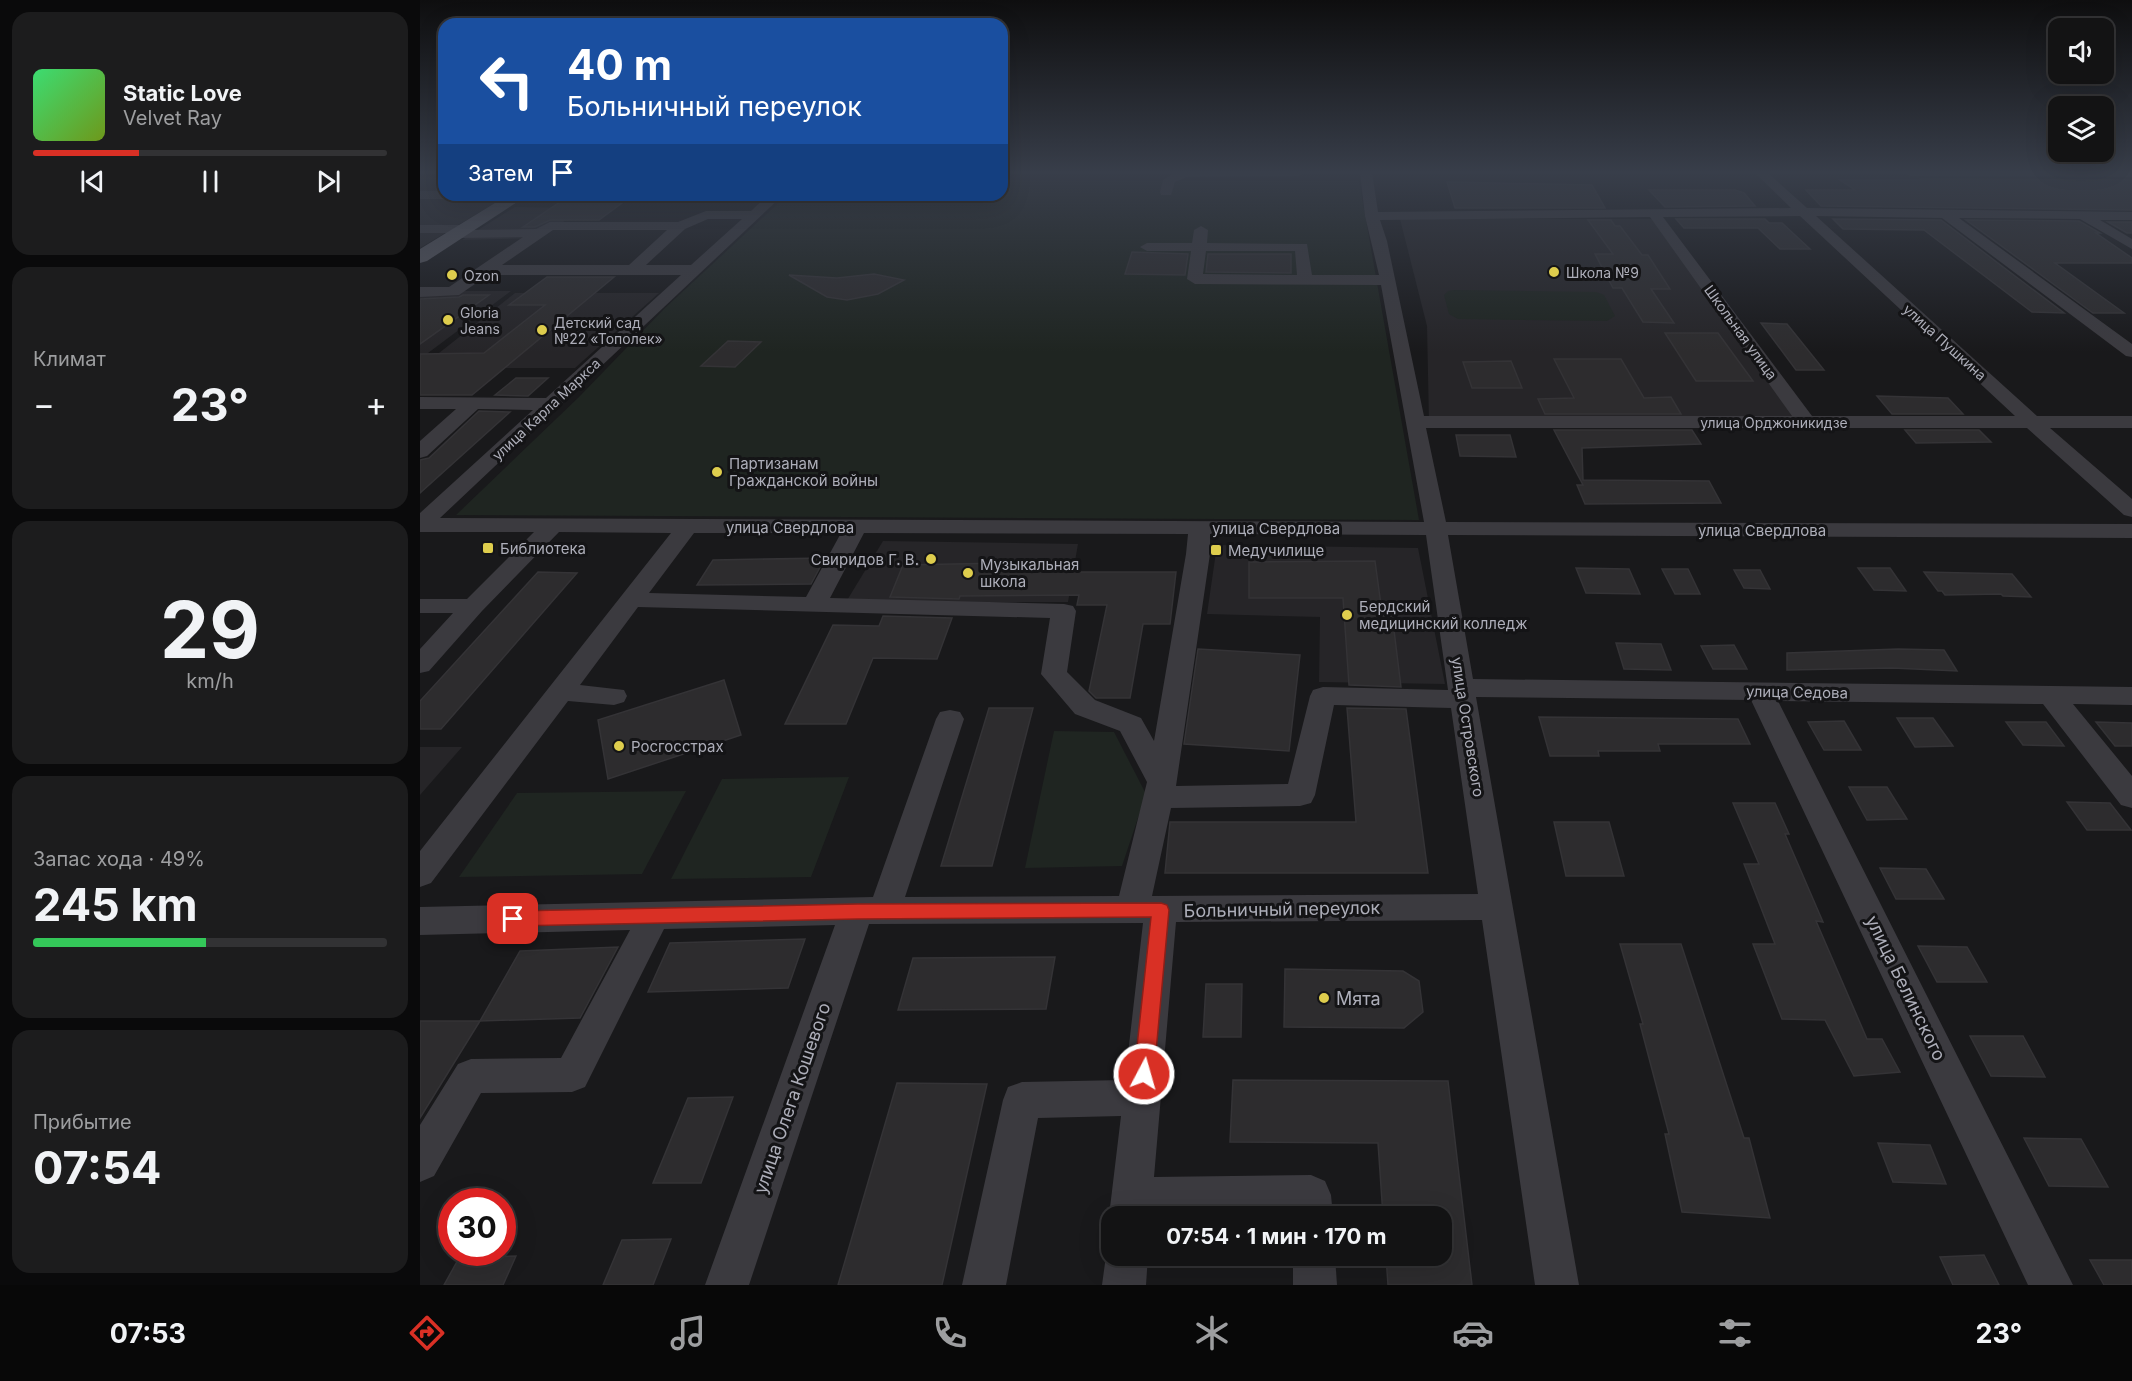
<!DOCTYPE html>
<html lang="ru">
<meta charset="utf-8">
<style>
body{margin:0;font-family:Inter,sans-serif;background:#1c1c1d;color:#f1f3f6;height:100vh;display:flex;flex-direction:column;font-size:22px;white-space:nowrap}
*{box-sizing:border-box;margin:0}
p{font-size:20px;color:#9d9ea0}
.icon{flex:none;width:33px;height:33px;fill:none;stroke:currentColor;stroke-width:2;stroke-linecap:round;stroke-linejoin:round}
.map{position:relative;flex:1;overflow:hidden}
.drawer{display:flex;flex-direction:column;gap:12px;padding:12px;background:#0a0a0b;width:420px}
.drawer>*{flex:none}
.banner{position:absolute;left:18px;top:18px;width:570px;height:183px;border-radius:18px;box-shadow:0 6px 24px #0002,0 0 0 2px #323234;background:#1a4fa0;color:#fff;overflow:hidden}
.buttons{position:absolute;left:1628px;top:18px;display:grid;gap:12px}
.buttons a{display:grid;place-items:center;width:66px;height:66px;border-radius:12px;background:#131314;box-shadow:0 6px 24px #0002,0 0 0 2px #323234;font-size:30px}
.speed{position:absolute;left:18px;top:1188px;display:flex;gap:12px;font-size:30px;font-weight:700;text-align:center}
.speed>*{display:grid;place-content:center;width:78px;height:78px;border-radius:50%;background:#131314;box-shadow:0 6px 24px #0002,0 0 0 2px #323234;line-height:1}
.speed .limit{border:9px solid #d22;background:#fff;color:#111}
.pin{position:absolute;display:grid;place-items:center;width:51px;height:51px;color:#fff;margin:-26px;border-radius:12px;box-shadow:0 3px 9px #0006}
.me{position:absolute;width:66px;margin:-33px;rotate:6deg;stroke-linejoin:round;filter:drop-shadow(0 0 4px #0008)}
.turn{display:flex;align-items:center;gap:21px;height:126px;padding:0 30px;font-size:27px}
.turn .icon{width:78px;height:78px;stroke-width:2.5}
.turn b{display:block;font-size:42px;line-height:51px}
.then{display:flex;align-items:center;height:57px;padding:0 30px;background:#0003;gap:12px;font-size:22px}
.big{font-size:45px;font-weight:700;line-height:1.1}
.drawer .widget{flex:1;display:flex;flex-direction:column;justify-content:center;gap:9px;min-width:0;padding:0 21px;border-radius:18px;background:#1c1c1d}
.drawer .dial{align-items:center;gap:0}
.dial b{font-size:78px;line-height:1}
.song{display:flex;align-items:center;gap:18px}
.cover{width:72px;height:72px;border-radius:9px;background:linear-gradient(135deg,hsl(140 70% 55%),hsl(80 70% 35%))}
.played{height:6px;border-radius:3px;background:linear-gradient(90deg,#d93025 30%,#323234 30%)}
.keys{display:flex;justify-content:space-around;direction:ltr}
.heat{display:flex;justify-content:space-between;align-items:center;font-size:33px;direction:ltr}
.charge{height:9px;border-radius:4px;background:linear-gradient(90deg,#34c759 49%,#323234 0)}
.trip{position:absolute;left:681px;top:1206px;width:351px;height:60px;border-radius:18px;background:#131314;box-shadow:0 6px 24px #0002,0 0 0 2px #323234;font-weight:700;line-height:60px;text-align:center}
.tab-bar{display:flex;height:96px;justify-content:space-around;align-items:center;background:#080808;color:#9d9ea0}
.tab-bar .icon{width:42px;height:42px}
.tab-bar .active{color:#d93025}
.tab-bar b{font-size:27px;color:#f1f3f6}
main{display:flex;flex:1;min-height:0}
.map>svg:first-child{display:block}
.built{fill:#262528}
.green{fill:#1f2521}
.building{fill:#2d2c2e;stroke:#343336;stroke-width:1.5}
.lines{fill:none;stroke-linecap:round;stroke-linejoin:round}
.minor{fill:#3b3a3f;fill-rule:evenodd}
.major{fill:#57575e;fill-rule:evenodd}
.route{fill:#d93025;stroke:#8d1f18;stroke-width:1.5}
.poi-dot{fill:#decd4d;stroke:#141416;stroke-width:2}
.labels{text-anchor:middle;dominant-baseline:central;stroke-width:6;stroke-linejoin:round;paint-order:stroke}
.far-poi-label{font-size:14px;fill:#adaeb9;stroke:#141416;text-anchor:start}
.far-street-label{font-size:14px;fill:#adaeb9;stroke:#141416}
.poi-label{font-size:15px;fill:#adaeb9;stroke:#141416;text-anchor:start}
.street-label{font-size:15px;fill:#adaeb9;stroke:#141416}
.near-street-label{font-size:18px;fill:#adaeb9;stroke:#141416}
.near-poi-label{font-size:18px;fill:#adaeb9;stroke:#141416;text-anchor:start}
</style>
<main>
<section class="drawer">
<div class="widget">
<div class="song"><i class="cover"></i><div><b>Static Love</b><p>Velvet Ray</p></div></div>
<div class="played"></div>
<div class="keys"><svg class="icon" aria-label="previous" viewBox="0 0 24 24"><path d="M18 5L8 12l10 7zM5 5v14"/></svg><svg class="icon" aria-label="pause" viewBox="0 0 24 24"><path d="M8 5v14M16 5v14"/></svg><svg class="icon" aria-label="next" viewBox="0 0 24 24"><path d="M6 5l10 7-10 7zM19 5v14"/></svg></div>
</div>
<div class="widget"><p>Климат</p>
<div class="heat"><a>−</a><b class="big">23°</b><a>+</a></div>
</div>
<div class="widget dial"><b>29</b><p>km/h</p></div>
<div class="widget"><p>Запас хода · 49%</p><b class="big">245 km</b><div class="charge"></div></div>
<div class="widget"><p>Прибытие</p><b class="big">07:54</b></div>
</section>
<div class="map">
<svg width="1712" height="1285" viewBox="0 0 1712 1285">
<rect width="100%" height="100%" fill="#19191b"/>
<!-- built -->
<g class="built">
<polygon points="0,177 24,177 24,195 88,195 0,248"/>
<polygon points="95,207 164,208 119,238 42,240"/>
<polygon points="980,219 1235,219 1382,423 1009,423 1007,326"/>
<polygon points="0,291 91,291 0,359"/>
<polygon points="95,293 239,293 155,368 0,368"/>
<polygon points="463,541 658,544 648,602 426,602"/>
<polygon points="797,545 998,548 1025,684 899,682 900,617 787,614"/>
<polygon points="0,747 42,747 0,795"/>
</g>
<!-- green -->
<g class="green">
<polygon points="582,180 939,181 999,520 36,515 159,397 245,308 367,195 582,195"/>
<polygon points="1034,290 1176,292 1184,295 1195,316 1187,321 1038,319 1029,314 1024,295 1028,291"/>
<polygon points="634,731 694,732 726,794 702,866 605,868"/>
<polygon points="429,777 391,877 251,879 302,779"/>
<polygon points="266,791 222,874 39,877 97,793"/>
</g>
<!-- building -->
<g class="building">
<polygon points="1501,179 1712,180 1712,210 1401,206 1386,190 1435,190 1420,180 1502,180"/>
<polygon points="1027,182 1172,185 1185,208 1035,208"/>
<polygon points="1229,190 1315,190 1324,193 1335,206 1245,207"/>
<polygon points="143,200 206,200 179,220 130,220 115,227 103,227"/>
<polygon points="1256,219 1345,219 1349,223 1362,223 1390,249 1360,249 1338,228 1264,228"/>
<polygon points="1413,219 1521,220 1644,313 1612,312 1504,230 1423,229"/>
<polygon points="1168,220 1191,220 1195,226 1200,226 1222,255 1228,255 1250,289 1231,289 1254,323 1223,322 1202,288 1193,288 1175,254 1193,254"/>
<polygon points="1546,220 1659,221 1680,233 1676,233 1712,258 1712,263 1635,263 1704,313 1673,313"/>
<polygon points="1688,222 1712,222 1712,233 1707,233"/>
<polygon points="712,252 768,254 765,275 705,274"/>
<polygon points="788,254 871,254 871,273 786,272"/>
<polygon points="454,274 484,280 458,294 427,300 407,297 369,275 417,278"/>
<polygon points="127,277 194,277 52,395 0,395 0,354 64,353 125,305 89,305"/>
<polygon points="43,295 69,295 0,344 0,299 39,297"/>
<polygon points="1341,323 1367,324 1404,370 1376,370"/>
<polygon points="1245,333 1298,333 1333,381 1276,381"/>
<polygon points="308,341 341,342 315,367 281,366"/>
<polygon points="1134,359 1201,359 1224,398 1251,397 1261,414 1125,414 1118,399 1154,398"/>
<polygon points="1091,361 1102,388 1052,388 1043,362"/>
<polygon points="96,378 128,378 108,396 75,395"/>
<polygon points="1457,396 1528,398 1543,414 1472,414"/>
<polygon points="59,411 90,412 0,493 0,460 9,458"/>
<polygon points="1134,430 1272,430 1281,444 1162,448 1163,480 1289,481 1301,503 1165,504 1157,485 1163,485"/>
<polygon points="1485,430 1559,430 1571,442 1496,443"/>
<polygon points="1036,435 1090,435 1096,457 1040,456"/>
<polygon points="405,558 391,584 277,585 293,560"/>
<polygon points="955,561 961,605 971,606 981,687 929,685 923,598 829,598 829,562"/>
<polygon points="634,562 632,572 756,572 750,624 723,624 710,698 676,698 669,691 687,605 657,605 659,595 540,596 539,599 470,597 483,565"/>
<polygon points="1156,568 1209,569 1220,594 1166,593"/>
<polygon points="1438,568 1470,568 1486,591 1454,590"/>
<polygon points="1242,569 1268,569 1280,594 1255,594"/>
<polygon points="1314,570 1340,570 1350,589 1324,588"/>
<polygon points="118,572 157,573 21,729 0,729 0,701"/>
<polygon points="1504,572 1592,574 1611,597 1583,596 1581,594 1525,595 1522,591 1518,591"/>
<polygon points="463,616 532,618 517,659 453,658 426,724 365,724 413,625 459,626"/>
<polygon points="1196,643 1241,644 1251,670 1204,669"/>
<polygon points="1314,645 1327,669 1293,669 1281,646"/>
<polygon points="778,649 880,655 869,751 764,744"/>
<polygon points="1478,649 1524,650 1537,671 1472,668 1367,670 1367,653"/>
<polygon points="304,680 321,735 188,779 178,720"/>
<polygon points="569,708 613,708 572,866 521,866"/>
<polygon points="927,708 986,709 1008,873 745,873 750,822 936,822"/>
<polygon points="1119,717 1318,719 1330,744 1238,744 1240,751 1178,751 1179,756 1130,756"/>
<polygon points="1477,718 1513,718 1533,746 1495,747"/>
<polygon points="1424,721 1441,750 1404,750 1388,722"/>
<polygon points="1586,722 1626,722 1644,746 1603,745"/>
<polygon points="1676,722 1712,723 1712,746 1695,746"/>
<polygon points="1429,787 1467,787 1487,819 1447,820"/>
<polygon points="1647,802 1690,803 1711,830 1667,830"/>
<polygon points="1313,803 1355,803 1369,834 1365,834 1403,922 1396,921 1447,1039 1462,1039 1480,1072 1434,1076 1405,1020 1362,1019 1333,944 1355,944 1324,864 1339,864"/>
<polygon points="1134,822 1189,822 1204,876 1146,876"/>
<polygon points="1460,868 1506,869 1524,899 1476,899"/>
<polygon points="385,939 368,988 228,992 250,943"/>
<polygon points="1200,944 1261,944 1324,1138 1329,1138 1350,1218 1262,1212 1245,1134 1249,1134 1220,1024 1223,1024"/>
<polygon points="1498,946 1547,947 1567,982 1517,982"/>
<polygon points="198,947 160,1018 60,1021 100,951"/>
<polygon points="635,957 626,1009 478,1010 493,958"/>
<polygon points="865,969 983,971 999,981 1003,1012 984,1028 864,1027"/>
<polygon points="786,984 822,984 821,1037 783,1037"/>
<polygon points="0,1021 60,1021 0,1118"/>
<polygon points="1550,1036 1603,1036 1625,1077 1571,1076"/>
<polygon points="813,1080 1028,1081 1052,1285 968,1285 966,1256 1022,1256 1022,1216 963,1216 958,1143 810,1142"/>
<polygon points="477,1083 567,1084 522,1285 418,1285"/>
<polygon points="313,1097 281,1183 233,1183 268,1098"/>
<polygon points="1604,1138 1661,1139 1688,1187 1629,1186"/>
<polygon points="1458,1143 1510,1145 1526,1184 1473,1182"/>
<polygon points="251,1239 233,1285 183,1285 202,1240"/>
<polygon points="1564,1255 1579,1285 1533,1285 1520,1257"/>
<polygon points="96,1256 83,1285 24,1285 39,1258"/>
<polygon points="1670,1260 1712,1260 1712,1285 1684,1285"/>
</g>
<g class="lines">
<!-- minor -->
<g class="minor">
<polygon points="756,172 885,172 879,176 767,177 755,182 751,195 741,195 740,192 743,180"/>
<path d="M940 172H952L958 212 1371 208 1334 172H1347L1387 208 1712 212V220H1680L1712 239V249L1660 219 1539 218 1712 344V357L1706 356 1522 218 1396 216 1617 416H1712V428H1630L1712 499V517L1704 515 1607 428H1006L1026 522 1712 524V538L1028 535 1053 679 1712 687V705L1653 704 1712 776V808L1701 805 1623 704 1358 701 1653 1285H1608L1331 700 1056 697 1159 1285H1115L1062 920 756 922 734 1177 891 1175 905 1181 911 1195 913 1216H692V1221L689 1216 701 1116 618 1118 586 1285H542L583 1100 588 1087 602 1082 705 1080 723 923 449 924 329 1285H285L415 925 244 929 165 1087 152 1092 61 1093 14 1176 0 1182V1125L38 1064 51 1059 141 1058 210 930 0 935V907L453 897 516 719 520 712 530 710 540 712 544 719 485 897 699 896 727 782 700 731 655 714 621 674 630 618 218 607 160 685 204 690 207 696 204 702 194 705 148 701 11 883 0 887V851L251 533 139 532 62 611 9 671 0 673V649L33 613H0V599H47L114 532H0V513L113 410 58 409 7 456 0 458V441L36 409H0V397L126 398 261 275H68L39 295 0 297V287H29L103 237 38 238 33 237 32 233H0V225H45L50 226 52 230 116 229 130 222H258L286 211H331L348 195H363L20 518 1004 522 961 285 775 284 767 279 771 251H727L720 247 727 243H772L774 230 781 226 788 230 787 243 887 244 892 275H959L945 216ZM1380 216 1595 416H1392L1243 217ZM1230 217 1372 416H1004L967 241 960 220ZM288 219H322L271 265H226L265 229ZM133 230H247L209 265H82ZM786 251H875L877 275 783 274ZM274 533H421L386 597 229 593ZM444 533 768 534 766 554 734 741 721 718 675 700 647 672 656 611 653 606 644 604 410 598ZM790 534 1006 535 1028 690 903 687 893 690 890 696 868 784 756 786 790 554ZM914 705 1031 708 1058 894 732 896 751 808 880 806 891 803 895 795Z"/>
<polygon points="1484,172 1712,172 1712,177 1490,176"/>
<polygon points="0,191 24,191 24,195 31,195 24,199 0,199"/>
<polygon points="692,1242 692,1256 728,1256 726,1285 682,1285 686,1256"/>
<polygon points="873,1256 915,1256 917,1285 873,1285"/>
</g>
<!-- major -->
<polygon class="major" points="88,195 108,195 7,261 0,263 0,249"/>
</g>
<!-- sky -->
<linearGradient id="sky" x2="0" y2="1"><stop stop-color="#0e0e0f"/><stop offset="0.49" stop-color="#383e4a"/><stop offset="1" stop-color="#383e4a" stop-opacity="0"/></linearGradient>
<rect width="1712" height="352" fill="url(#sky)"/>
<!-- route -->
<polygon class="route" points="741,903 747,905 749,910 734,1074 731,1081 724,1084 717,1081 714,1074 731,917 437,919 93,926 87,924 85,919 87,914 93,911 437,904"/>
<!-- markers -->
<g class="poi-dot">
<circle cx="1134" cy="272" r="6"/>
<circle cx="32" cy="275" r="6"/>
<circle cx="28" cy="320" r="6"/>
<circle cx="122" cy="330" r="6"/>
<circle cx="297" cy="472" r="6"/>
<rect x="62" y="542" width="12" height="12" rx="3"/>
<rect x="790" y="544" width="12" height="12" rx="3"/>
<circle cx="511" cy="559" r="6"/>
<circle cx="548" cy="573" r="6"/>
<circle cx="927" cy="615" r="6"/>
<circle cx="199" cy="746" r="6"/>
<circle cx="904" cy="998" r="6"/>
</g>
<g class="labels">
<!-- far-poi labels -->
<g class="far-poi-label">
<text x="1146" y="272">Школа №9</text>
<text x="44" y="275">Ozon</text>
<text x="40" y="312">Gloria<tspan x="40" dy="16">Jeans</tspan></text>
<text x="134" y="322">Детский сад<tspan x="134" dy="16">№22 «Тополек»</tspan></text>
</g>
<!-- far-street labels -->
<g class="far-street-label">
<text transform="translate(1321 332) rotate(54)">Школьная улица</text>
<text transform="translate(1525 342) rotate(42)">улица Пушкина</text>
<text transform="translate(126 409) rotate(-43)">улица Карла Маркса</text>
<text x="1354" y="422">улица Орджоникидзе</text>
</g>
<!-- poi labels -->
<g class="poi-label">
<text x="309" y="463">Партизанам<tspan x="309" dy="17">Гражданской войны</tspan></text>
<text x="80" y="548">Библиотека</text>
<text x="808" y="550">Медучилище</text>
<text x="499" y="559" text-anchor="end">Свиридов Г. В.</text>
<text x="560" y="564">Музыкальная<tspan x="560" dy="17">школа</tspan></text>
<text x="939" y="606">Бердский<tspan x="939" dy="17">медицинский колледж</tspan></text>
<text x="211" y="746">Росгосстрах</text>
</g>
<!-- street labels -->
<g class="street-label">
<text x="370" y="527">улица Свердлова</text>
<text x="856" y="528">улица Свердлова</text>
<text x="1342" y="530">улица Свердлова</text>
<text transform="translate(1377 692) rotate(1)">улица Седова</text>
<text transform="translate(1048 727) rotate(81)">улица Островского</text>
</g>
<!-- near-street labels -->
<g class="near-street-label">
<text transform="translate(862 909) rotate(-1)">Больничный переулок</text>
<text transform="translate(1486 988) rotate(64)">улица Белинского</text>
<text transform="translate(372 1098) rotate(-71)">улица Олега Кошевого</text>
</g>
<!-- near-poi labels -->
<g class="near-poi-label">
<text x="916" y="998">Мята</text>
</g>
</g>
</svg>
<div class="buttons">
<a><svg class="icon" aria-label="sound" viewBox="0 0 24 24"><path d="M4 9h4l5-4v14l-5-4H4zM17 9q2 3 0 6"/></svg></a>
<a><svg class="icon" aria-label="layers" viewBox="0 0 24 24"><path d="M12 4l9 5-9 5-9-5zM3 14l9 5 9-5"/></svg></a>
</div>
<div class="speed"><div class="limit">30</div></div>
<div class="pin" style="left:93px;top:919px;background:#d93025"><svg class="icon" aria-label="arrive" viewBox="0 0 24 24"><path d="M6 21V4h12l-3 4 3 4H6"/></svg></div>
<svg class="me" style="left:724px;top:1074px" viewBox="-20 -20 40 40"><circle r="17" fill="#d93025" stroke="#fff" stroke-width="3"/><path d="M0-11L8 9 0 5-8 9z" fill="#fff"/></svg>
<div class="trip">07:54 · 1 мин · 170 m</div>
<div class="banner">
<div class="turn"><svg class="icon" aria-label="left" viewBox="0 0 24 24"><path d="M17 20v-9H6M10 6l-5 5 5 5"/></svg><div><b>40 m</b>Больничный переулок</div></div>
<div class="then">Затем<svg class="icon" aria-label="arrive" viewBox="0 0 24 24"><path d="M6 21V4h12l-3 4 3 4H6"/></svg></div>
</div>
</div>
</main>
<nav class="tab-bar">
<b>07:53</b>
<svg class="icon active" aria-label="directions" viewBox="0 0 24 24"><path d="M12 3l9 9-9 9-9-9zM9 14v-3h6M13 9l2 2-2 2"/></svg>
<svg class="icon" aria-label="music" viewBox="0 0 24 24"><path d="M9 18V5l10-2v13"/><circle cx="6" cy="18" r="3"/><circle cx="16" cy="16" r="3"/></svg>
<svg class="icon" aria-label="phone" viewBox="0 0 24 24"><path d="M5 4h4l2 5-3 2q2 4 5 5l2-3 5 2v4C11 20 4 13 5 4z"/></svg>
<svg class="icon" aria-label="climate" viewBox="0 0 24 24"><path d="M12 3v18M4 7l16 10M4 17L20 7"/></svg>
<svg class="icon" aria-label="car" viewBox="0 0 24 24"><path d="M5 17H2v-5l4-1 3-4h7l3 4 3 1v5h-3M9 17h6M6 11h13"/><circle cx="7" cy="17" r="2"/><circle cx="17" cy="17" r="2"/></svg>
<svg class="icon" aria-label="filters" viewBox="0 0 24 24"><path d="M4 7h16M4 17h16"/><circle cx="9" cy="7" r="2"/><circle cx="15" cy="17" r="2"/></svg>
<b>23°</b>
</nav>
